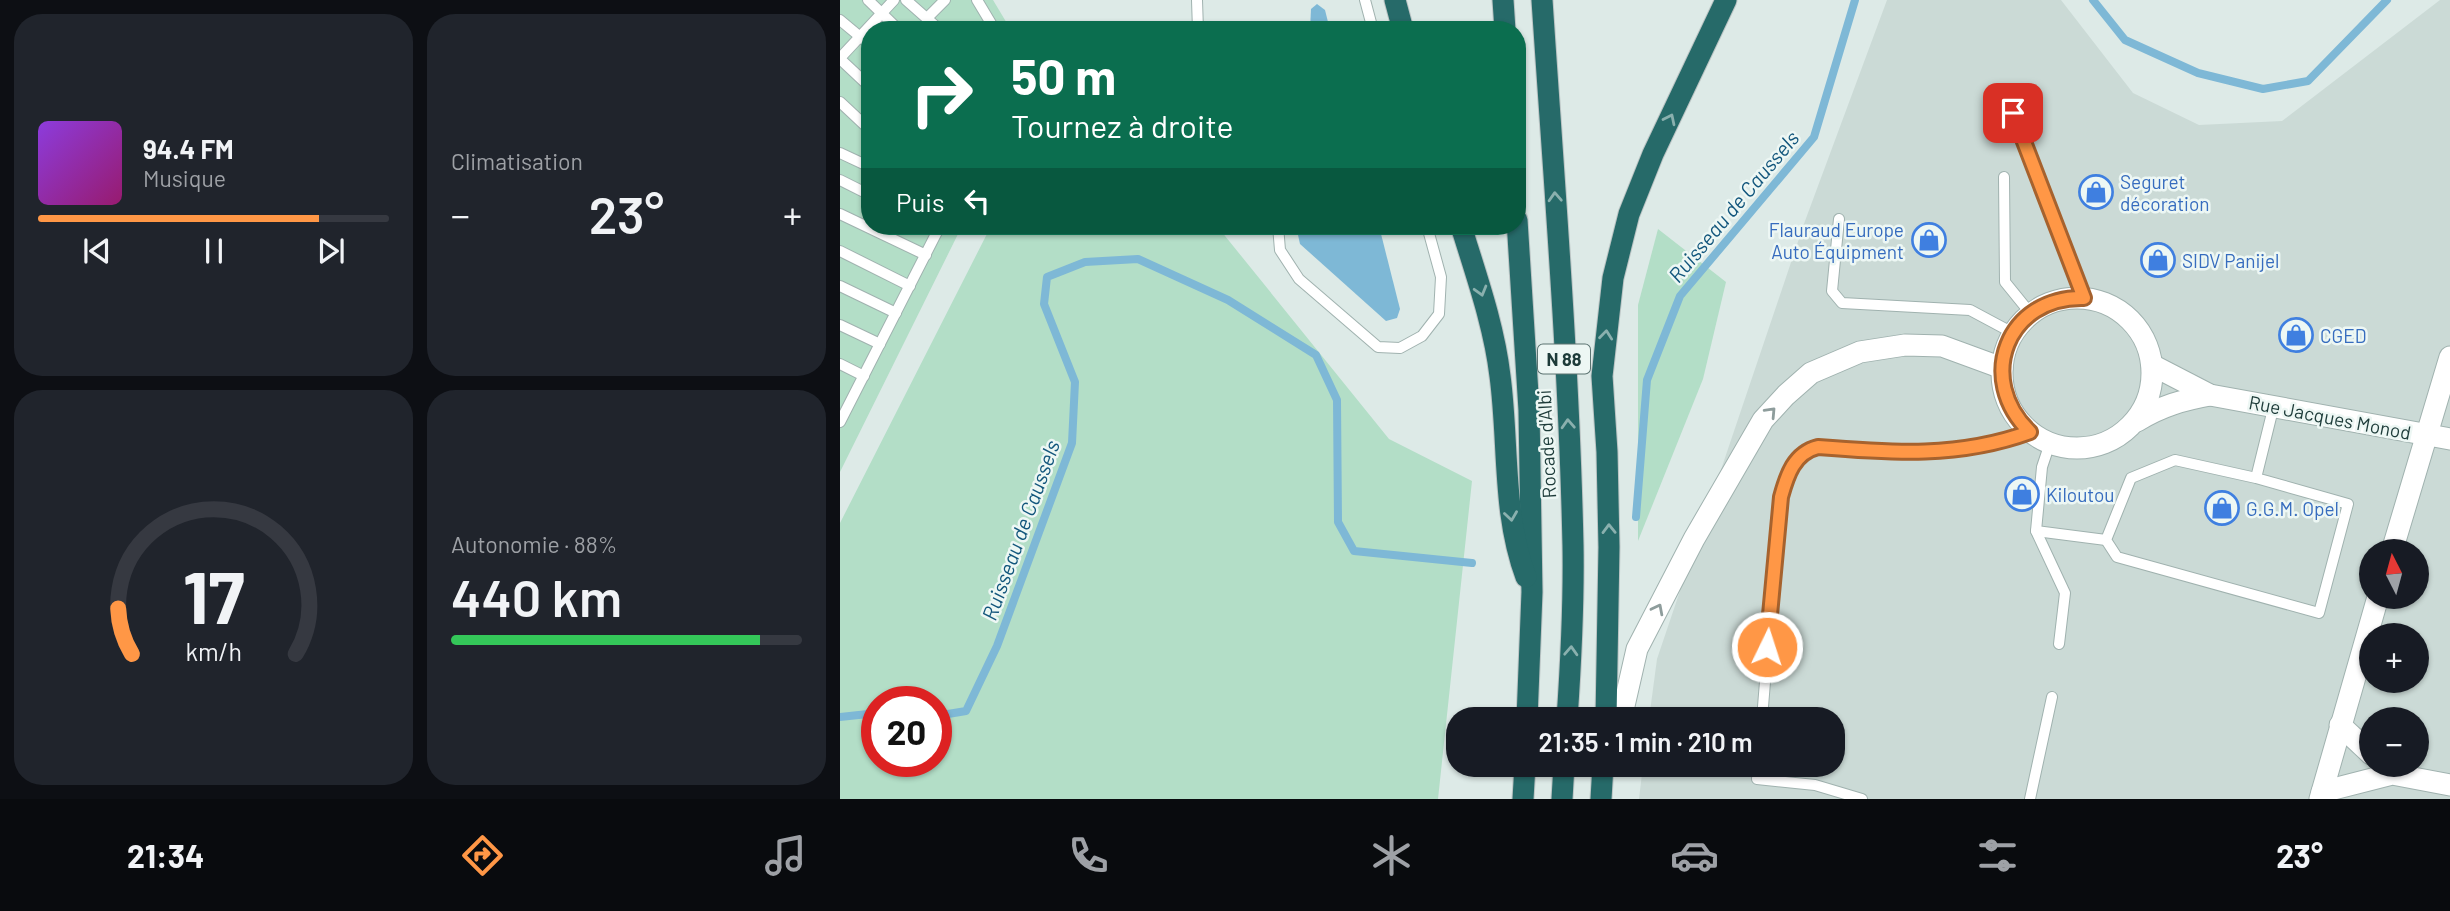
<!DOCTYPE html>
<html lang="fr">
<meta charset="utf-8">
<style>
body{margin:0;font-family:Barlow,sans-serif;background:#20242c;color:#f1f3f6;height:100vh;display:flex;flex-direction:column;font-size:26px;white-space:nowrap}
*{box-sizing:border-box;margin:0}
p{font-size:23px;color:#9ea1a6}
.icon{flex:none;width:38px;height:38px;fill:none;stroke:currentColor;stroke-width:2;stroke-linecap:round;stroke-linejoin:round}
.map{position:relative;flex:1;overflow:hidden}
.details{display:flex;flex-direction:column;gap:14px;padding:14px;background:#0d0f14;width:840px}
.details>*{flex:none}
.banner{position:absolute;left:21px;top:21px;width:665px;height:214px;border-radius:28px;box-shadow:0 2px 5px #0004;background:#0b6e4f;color:#fff;overflow:hidden}
.needle{width:46px;rotate:354deg}
.controls{position:absolute;left:1519px;top:539px;display:grid;gap:14px}
.controls a{display:grid;place-items:center;width:70px;height:70px;border-radius:50%;background:#171b24;box-shadow:0 2px 5px #0004;font-size:35px}
.speed{position:absolute;left:21px;top:686px;display:flex;gap:14px;font-size:35px;font-weight:700;text-align:center}
.speed>*{display:grid;place-content:center;width:91px;height:91px;border-radius:50%;background:#171b24;box-shadow:0 2px 5px #0004;line-height:1}
.speed .limit{border:10px solid #d22;background:#fff;color:#111}
.pin{position:absolute;display:grid;place-items:center;width:60px;height:60px;color:#fff;margin:-30px;border-radius:14px;box-shadow:0 4px 10px #0006}
.me{position:absolute;width:77px;margin:-38px;rotate:4deg;stroke-linejoin:round;filter:drop-shadow(0 0 5px #0008)}
.turn{display:flex;align-items:center;gap:24px;height:147px;padding:0 35px;font-size:32px}
.turn .icon{width:91px;height:91px;stroke-width:2.5}
.turn b{display:block;font-size:49px;line-height:60px}
.then{display:flex;align-items:center;height:66px;padding:0 35px;background:#0003;gap:14px;font-size:26px}
.big{font-size:52px;font-weight:600;line-height:1.1}
.details .card{flex:1;display:flex;flex-direction:column;justify-content:center;gap:10px;min-width:0;padding:0 24px;border-radius:28px;background:#20242c}
.details .dial{align-items:center;gap:0}
.dial svg{height:182px;overflow:visible;fill:none;stroke:#363941;stroke-width:7;stroke-linecap:round;text-anchor:middle}
.dial text{fill:#f1f3f6;stroke:none}
.song{display:flex;align-items:center;gap:21px}
.cover{width:84px;height:84px;border-radius:10px;background:linear-gradient(135deg,hsl(270 70% 55%),hsl(320 70% 35%))}
.played{height:7px;border-radius:4px;background:linear-gradient(90deg,#ff9746 80%,#363941 80%)}
.keys{display:flex;justify-content:space-around;direction:ltr}
.heat{display:flex;justify-content:space-between;align-items:center;font-size:38px;direction:ltr}
.charge{height:10px;border-radius:5px;background:linear-gradient(90deg,#34c759 88%,#363941 0)}
.details .tiles{flex:1;display:grid;gap:14px;grid-template-columns:repeat(2,1fr)}
.trip{position:absolute;left:606px;top:707px;width:399px;height:70px;border-radius:28px;background:#171b24;box-shadow:0 2px 5px #0004;font-weight:600;line-height:70px;text-align:center}
.dock{display:flex;height:112px;justify-content:space-around;align-items:center;background:#090b0e;color:#9ea1a6}
.dock .icon{width:49px;height:49px}
.dock .selected{color:#ff9746}
.dock b{font-size:32px;color:#f1f3f6}
main{display:flex;flex:1;min-height:0}
.map>svg:first-child{display:block}
.built{fill:#cbdad6;fill-rule:evenodd}
.green{fill:#b3dec7;fill-rule:evenodd}
.water{fill:#7eb8d6}
.lines{fill:none;stroke-linecap:round;stroke-linejoin:round}
.stream{stroke:#7eb8d6;stroke-width:8}
.lane-casing{stroke:#a0b2af;stroke-width:12}
.street-casing{stroke:#a0b2af;stroke-width:23}
.highway-casing{stroke:#bbc4c4;stroke-width:23}
.lane{stroke:#fff;stroke-width:10}
.street{stroke:#fff;stroke-width:21}
.highway{stroke:#266a69;stroke-width:21}
.oneway{stroke:#8ab0ae}
.oneway2{stroke:#8e9d9c}
.route-casing{stroke:#a6622e;stroke-width:18}
.route{stroke:#ff9746;stroke-width:12}
.labels{text-anchor:middle;dominant-baseline:central;stroke-width:5;stroke-linejoin:round;paint-order:stroke}
.shield{fill:#edf7f4;stroke:#5b7371;stroke-width:2}
.shield-label{font-size:18px;font-weight:bold;fill:#1d3b39}
.shop-label{font-size:19px;fill:#366cbe;stroke:#edf7f4;text-anchor:start}
.street-label{font-size:19px;fill:#1d3b39;stroke:#edf7f4}
.water-label{font-size:21px;font-style:italic;fill:#12567c;stroke:#edf7f4}
</style>
<main>
<section class="details">
<div class="tiles">
<div class="card">
<div class="song"><i class="cover"></i><div><b>94.4 FM</b><p>Musique</p></div></div>
<div class="played"></div>
<div class="keys"><svg class="icon" aria-label="previous" viewBox="0 0 24 24"><path d="M18 5L8 12l10 7zM5 5v14"/></svg><svg class="icon" aria-label="pause" viewBox="0 0 24 24"><path d="M8 5v14M16 5v14"/></svg><svg class="icon" aria-label="next" viewBox="0 0 24 24"><path d="M6 5l10 7-10 7zM19 5v14"/></svg></div>
</div>
<div class="card"><p>Climatisation</p>
<div class="heat"><a>−</a><b class="big">23°</b><a>+</a></div>
</div>
<div class="card dial"><svg viewBox="0 0 100 80">
<path d="M14 69A42 42 0 1 1 86 69"/>
<path d="M14 69A42 42 0 0 1 8 49" stroke="#ff9746"/>
<text x="50" y="56" font-size="32" font-weight="700">17</text>
<text x="50" y="72" font-size="11">km/h</text>
</svg></div>
<div class="card"><p>Autonomie · 88%</p><b class="big">440 km</b><div class="charge"></div></div>
</div>
</section>
<div class="map">
<svg width="1610" height="799" viewBox="0 0 1610 799">
<rect width="100%" height="100%" fill="#ddeae7"/>
<!-- built -->
<path class="built" d="M1047 0H1221L1293 93 1359 125 1442 121 1600 0H1610V799H799L803 765H992V719H809L817 659 965 221ZM1531 551H1577V597H1531ZM1531 635H1577V681H1531ZM1531 719H1577V765H1531Z"/>
<!-- green -->
<g class="green">
<polygon points="0,0 153,0 171,30 30,30 30,226 122,226 0,472"/>
<path d="M151 226H377L549 439 632 481 598 799H0V523ZM37 702H96V761H37Z"/>
<polygon points="818,229 886,282 863,379 798,541 798,305"/>
</g>
<!-- water -->
<g class="water">
<polygon points="477,4 485,10 490,30 470,30 471,9"/>
<polygon points="456,226 539,226 560,309 557,318 546,321 460,244"/>
</g>
<g class="lines">
<!-- stream -->
<g class="stream">
<polyline points="1253,0 1285,40 1358,73 1423,89 1468,81 1547,0"/>
<polyline points="796,517 807,380 840,296 974,137 1015,0"/>
<polyline points="96,716 126,711 157,646 232,443 235,382 204,304 207,277 245,262 298,259 388,300 476,355 497,400 498,522 514,551 632,563"/>
<polyline points="0,717 37,713"/>
</g>
<!-- lane casing -->
<g class="lane-casing">
<g id="lane">
<polyline points="28,0 59,30"/>
<polyline points="66,0 100,30"/>
<polyline points="137,0 155,30"/>
<polyline points="357,0 358,30"/>
<polyline points="525,0 533,30"/>
<polyline points="87,18 105,0"/>
<polyline points="0,20 30,45"/>
<polyline points="0,58 54,0"/>
<polyline points="0,59 30,87"/>
<polyline points="0,102 30,130"/>
<polyline points="1173,113 1244,298"/>
<polyline points="0,153 30,167"/>
<polyline points="1164,177 1165,282 1191,314"/>
<polyline points="0,180 30,195"/>
<polyline points="0,214 86,255"/>
<polyline points="999,219 992,291 1002,303 1130,310 1173,333"/>
<polyline points="438,226 440,250 459,279 538,347 560,348 582,336 599,314 601,277 587,226"/>
<polyline points="0,251 70,286"/>
<polyline points="0,286 56,313"/>
<polyline points="0,325 40,344"/>
<polyline points="0,364 24,376"/>
<polyline points="0,422 99,228 94,226"/>
<polyline points="1210,443 1202,467 1196,531 1225,593 1219,644"/>
<polyline points="1416,478 1335,460 1291,478 1266,540 1277,557 1479,613 1508,504 1416,478 1434,405"/>
<polyline points="1196,531 1266,540"/>
<path d="M922 719 938 521C941 492 945 456 978 447 1054 453 1118 459 1190 432"/>
<polyline points="918,765 917,779 975,785 1022,799"/>
<polyline points="1190,799 1212,697"/>
</g>
</g>
<!-- street casing -->
<g class="street-casing">
<g id="street">
<circle cx="1237" cy="373" r="75"/>
<polyline points="1312,365 1370,395 1610,439"/>
<path d="M1297 421C1321 406 1343 400 1370 395"/>
<polyline points="1552,551 1610,357"/>
<polyline points="781,719 797,649 854,539 923,420 946,395 971,373 1020,352 1065,345 1102,346 1162,368"/>
<polyline points="1500,725 1531,754"/>
<polyline points="1482,792 1552,774 1610,785"/>
<polyline points="1480,799 1538,597"/>
</g>
</g>
<!-- highway casing -->
<g class="highway-casing">
<g id="highway">
<polyline points="555,0 563,30"/>
<polyline points="663,0 665,30"/>
<path d="M702 0C714 181 729 363 733 545 734 603 731 661 727 719"/>
<polyline points="677,220 689,410 692,592 687,719"/>
<path d="M621 226C636 275 654 325 660 376 669 443 662 513 686 577"/>
<polyline points="766,719 769,547 767,452 762,376 773,278 789,214 813,154 886,0"/>
<polyline points="683,799 685,765"/>
<polyline points="722,799 724,765"/>
<polyline points="761,799 763,765"/>
</g>
</g>
<!-- lane -->
<use href="#lane" class="lane"/>
<!-- street -->
<use href="#street" class="street"/>
<!-- highway -->
<use href="#highway" class="highway"/>
</g>
<!-- one-way arrows -->
<defs><path id="oneway-chevron" d="M-2-3.5L2.5 0L-2 3.5" fill="none" stroke-width="1.6" stroke-linecap="round" stroke-linejoin="round" transform="scale(1.75)"/></defs>
<g class="oneway">
<use href="#oneway-chevron" transform="translate(830 119) rotate(-64)"/>
<use href="#oneway-chevron" transform="translate(715 197) rotate(-93)"/>
<use href="#oneway-chevron" transform="translate(641 291) rotate(74)"/>
<use href="#oneway-chevron" transform="translate(766 335) rotate(-84)"/>
<use href="#oneway-chevron" transform="translate(728 424) rotate(-93)"/>
<use href="#oneway-chevron" transform="translate(671 516) rotate(82)"/>
<use href="#oneway-chevron" transform="translate(769 529) rotate(-91)"/>
<use href="#oneway-chevron" transform="translate(731 651) rotate(-87)"/>
</g>
<g class="oneway2">
<use href="#oneway-chevron" transform="translate(931 412) rotate(-47)"/>
<use href="#oneway-chevron" transform="translate(818 609) rotate(-63)"/>
</g>
<g class="lines">
<!-- route casing -->
<g class="route-casing">
<path id="route" d="M927 647 941 497C947 475 954 453 978 447 1052 453 1119 458 1190 432 1135 379 1167 296 1244 298L1173 113"/>
</g>
<!-- route -->
<use href="#route" class="route"/>
</g>
<!-- icons -->
<defs>
<g id="shop-ring" transform="scale(1.75)"><circle r="9.5" fill="#edf7f4" stroke="#3f7fe0" stroke-width="1.5"/><path d="M-5-2.5h2.3a2.7 3.5 0 0 1 5.4 0H5L5.5 6h-11ZM-1.5-2.5h3a1.5 2.3 0 0 0-3 0Z" fill="#3f7fe0"/></g>
</defs>
<g fill-rule="evenodd">
<use href="#shop-ring" x="1256" y="192"/>
<use href="#shop-ring" x="1089" y="240"/>
<use href="#shop-ring" x="1318" y="260"/>
<use href="#shop-ring" x="1456" y="335"/>
<use href="#shop-ring" x="1182" y="494"/>
<use href="#shop-ring" x="1382" y="508"/>
</g>
<g class="labels">
<!-- shield labels -->
<rect class="shield" x="698" y="344.5" width="52" height="29" rx="5"/>
<g class="shield-label">
<text x="724" y="359">N 88</text>
</g>
<!-- shop labels -->
<g class="shop-label">
<text x="1280" y="181">Seguret<tspan x="1280" dy="22">décoration</tspan></text>
<text x="1064" y="229" text-anchor="end">Flauraud Europe<tspan x="1064" dy="22">Auto Équipment</tspan></text>
<text x="1342" y="260">SIDV Panijel</text>
<text x="1480" y="335">CGED</text>
<text x="1206" y="494">Kiloutou</text>
<text x="1406" y="508">G.G.M. Opel</text>
</g>
<!-- street labels -->
<g class="street-label">
<text transform="translate(1490 417) rotate(11)">Rue Jacques Monod</text>
<text transform="translate(706 444) rotate(-93)">Rocade d'Albi</text>
</g>
<!-- water labels -->
<g class="water-label">
<text transform="translate(893 206) rotate(-50)">Ruisseau de Caussels</text>
<text transform="translate(180 530) rotate(-70)">Ruisseau de Caussels</text>
</g>
</g>
</svg>
<div class="controls">
<a><svg class="needle" viewBox="-14 -14 28 28"><path d="M0-13l5 13h-10z" fill="#e53935"/><path d="M0 13l5-13h-10z" fill="#9ea1a6"/></svg></a>
<a>+</a>
<a>−</a>
</div>
<div class="speed"><div class="limit">20</div></div>
<div class="pin" style="left:1173px;top:113px;background:#d93025"><svg class="icon" aria-label="arrive" viewBox="0 0 24 24"><path d="M6 21V4h12l-3 4 3 4H6"/></svg></div>
<svg class="me" style="left:927px;top:647px" viewBox="-20 -20 40 40"><circle r="17" fill="#ff9746" stroke="#fff" stroke-width="3"/><path d="M0-11L8 9 0 5-8 9z" fill="#fff"/></svg>
<div class="trip">21:35 · 1 min · 210 m</div>
<div class="banner">
<div class="turn"><svg class="icon" aria-label="right" viewBox="0 0 24 24"><path d="M7 20v-9h11M14 6l5 5-5 5"/></svg><div><b>50 m</b>Tournez à droite</div></div>
<div class="then">Puis<svg class="icon" aria-label="left" viewBox="0 0 24 24"><path d="M17 20v-9H6M10 6l-5 5 5 5"/></svg></div>
</div>
</div>
</main>
<nav class="dock">
<b>21:34</b>
<svg class="icon selected" aria-label="directions" viewBox="0 0 24 24"><path d="M12 3l9 9-9 9-9-9zM9 14v-3h6M13 9l2 2-2 2"/></svg>
<svg class="icon" aria-label="music" viewBox="0 0 24 24"><path d="M9 18V5l10-2v13"/><circle cx="6" cy="18" r="3"/><circle cx="16" cy="16" r="3"/></svg>
<svg class="icon" aria-label="phone" viewBox="0 0 24 24"><path d="M5 4h4l2 5-3 2q2 4 5 5l2-3 5 2v4C11 20 4 13 5 4z"/></svg>
<svg class="icon" aria-label="climate" viewBox="0 0 24 24"><path d="M12 3v18M4 7l16 10M4 17L20 7"/></svg>
<svg class="icon" aria-label="car" viewBox="0 0 24 24"><path d="M5 17H2v-5l4-1 3-4h7l3 4 3 1v5h-3M9 17h6M6 11h13"/><circle cx="7" cy="17" r="2"/><circle cx="17" cy="17" r="2"/></svg>
<svg class="icon" aria-label="filters" viewBox="0 0 24 24"><path d="M4 7h16M4 17h16"/><circle cx="9" cy="7" r="2"/><circle cx="15" cy="17" r="2"/></svg>
<b>23°</b>
</nav>
